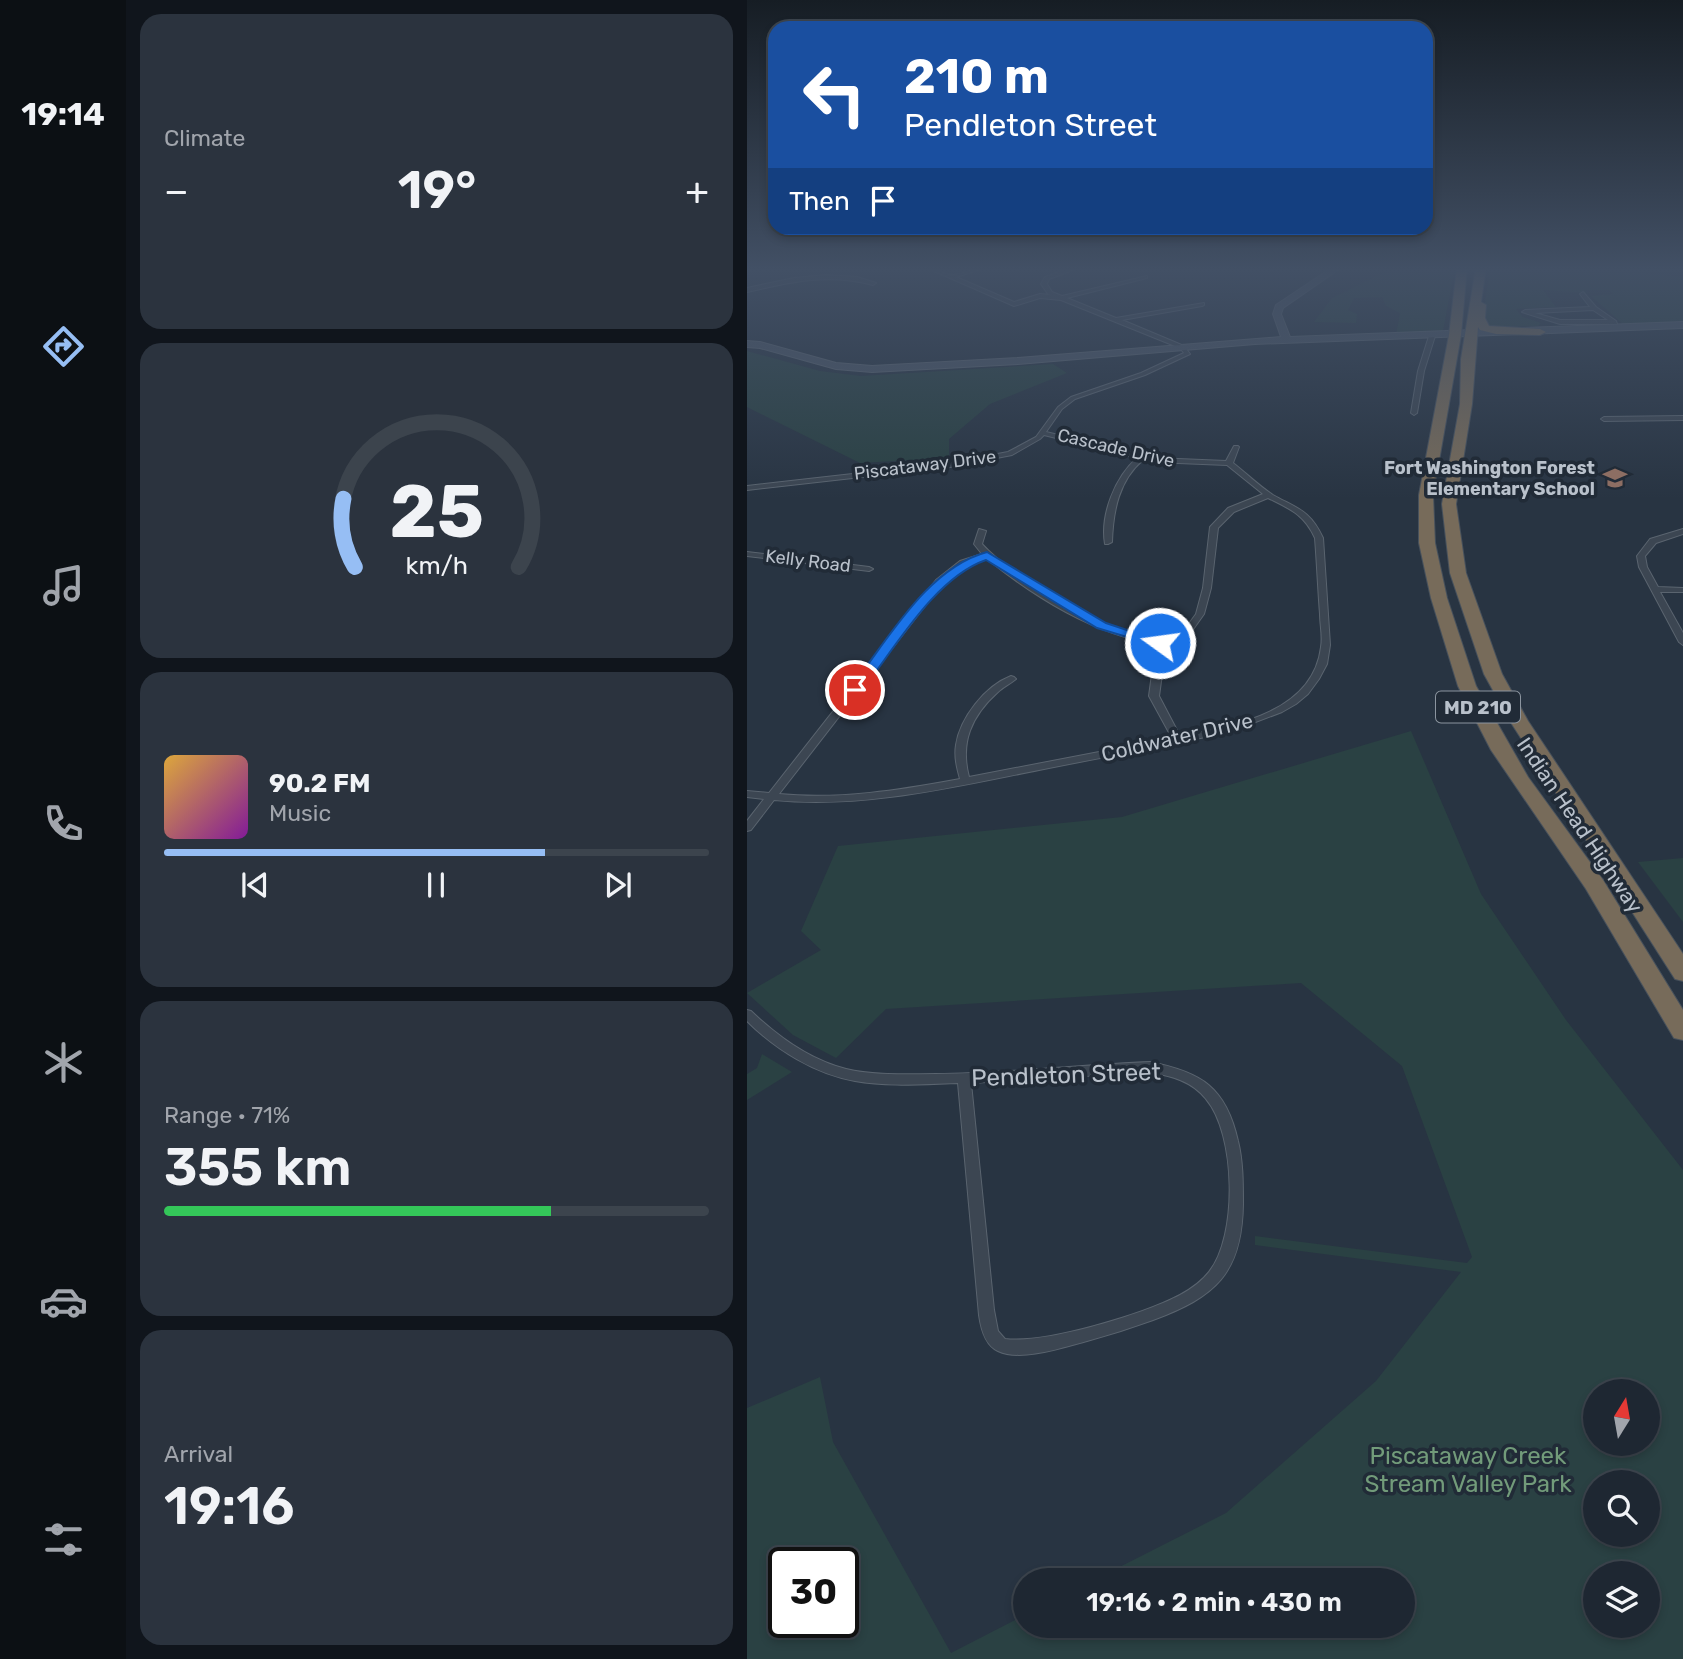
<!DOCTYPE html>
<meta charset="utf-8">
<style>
body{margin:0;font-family:Rubik,sans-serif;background:#2b333e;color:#f1f3f6;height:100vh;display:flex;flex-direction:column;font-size:26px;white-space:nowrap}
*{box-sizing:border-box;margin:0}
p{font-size:23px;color:#a1a5ac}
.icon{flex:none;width:38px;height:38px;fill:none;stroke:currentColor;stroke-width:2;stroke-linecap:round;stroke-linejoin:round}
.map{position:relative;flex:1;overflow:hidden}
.sheet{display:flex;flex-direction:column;gap:14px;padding:14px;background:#10151c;width:621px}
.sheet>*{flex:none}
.hud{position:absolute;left:21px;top:21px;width:665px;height:214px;border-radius:21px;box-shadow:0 4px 10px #0003,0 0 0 2px #3c444d;background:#1a4fa0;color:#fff;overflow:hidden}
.needle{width:46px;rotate:11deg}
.tools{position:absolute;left:836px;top:1379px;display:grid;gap:14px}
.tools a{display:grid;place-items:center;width:77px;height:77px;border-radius:50%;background:#1e2732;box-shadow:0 4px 10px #0003,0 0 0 2px #3c444d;font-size:35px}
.speed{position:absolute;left:21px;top:1547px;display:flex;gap:14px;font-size:35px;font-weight:700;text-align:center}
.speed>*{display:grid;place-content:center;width:91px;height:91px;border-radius:50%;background:#1e2732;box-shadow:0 4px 10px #0003,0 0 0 2px #3c444d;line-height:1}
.speed .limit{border:4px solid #111;border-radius:10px;background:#fff;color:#111}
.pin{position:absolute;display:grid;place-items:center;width:60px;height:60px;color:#fff;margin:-30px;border:4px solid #fff;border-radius:50%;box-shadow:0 2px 7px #0007}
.me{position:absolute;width:77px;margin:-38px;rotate:284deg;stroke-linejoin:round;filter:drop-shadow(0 0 5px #0008)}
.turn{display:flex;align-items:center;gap:24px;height:147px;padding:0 21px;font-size:32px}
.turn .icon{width:91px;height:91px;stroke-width:2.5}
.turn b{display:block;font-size:49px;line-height:60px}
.then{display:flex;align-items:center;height:66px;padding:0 21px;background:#0003;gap:14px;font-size:26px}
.big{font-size:52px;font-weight:600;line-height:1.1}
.sheet .card{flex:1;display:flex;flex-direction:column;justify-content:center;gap:10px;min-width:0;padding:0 24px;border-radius:21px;background:#2b333e}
.sheet .dial{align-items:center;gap:0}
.dial svg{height:182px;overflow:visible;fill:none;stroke:#3c444d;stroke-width:7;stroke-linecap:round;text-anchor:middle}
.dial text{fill:#f1f3f6;stroke:none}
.song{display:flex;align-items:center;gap:21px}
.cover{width:84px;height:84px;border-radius:10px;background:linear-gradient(135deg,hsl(40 70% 55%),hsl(290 70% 35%))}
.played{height:7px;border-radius:4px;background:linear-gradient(90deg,#96bef4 70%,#3c444d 70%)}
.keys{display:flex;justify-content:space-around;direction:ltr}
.heat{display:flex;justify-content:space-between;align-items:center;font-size:38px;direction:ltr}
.charge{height:10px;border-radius:5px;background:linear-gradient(90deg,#34c759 71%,#3c444d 0)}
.trip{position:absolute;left:266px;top:1568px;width:402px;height:70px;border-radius:35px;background:#1e2732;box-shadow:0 4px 10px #0003,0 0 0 2px #3c444d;font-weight:600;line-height:70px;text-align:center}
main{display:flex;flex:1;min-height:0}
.tab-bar{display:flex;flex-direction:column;width:126px;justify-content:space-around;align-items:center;background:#0c1014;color:#a1a5ac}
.tab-bar .icon{width:49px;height:49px}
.tab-bar .current{color:#96bef4}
.tab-bar b{font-size:32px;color:#f1f3f6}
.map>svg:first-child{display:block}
.green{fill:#2a4143;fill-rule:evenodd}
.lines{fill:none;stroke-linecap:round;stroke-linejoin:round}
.street-casing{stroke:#5a646f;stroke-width:2}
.secondary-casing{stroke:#5a646f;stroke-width:2}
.highway-casing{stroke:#47515c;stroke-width:2}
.street{fill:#3c4652;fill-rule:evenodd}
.secondary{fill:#4a5564;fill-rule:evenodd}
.highway{fill:#776b5a;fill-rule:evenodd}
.route{fill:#1a73e8;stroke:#114b97;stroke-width:2}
.labels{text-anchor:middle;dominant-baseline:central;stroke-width:7;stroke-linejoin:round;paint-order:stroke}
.far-street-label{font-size:18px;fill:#b9c1cb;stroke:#212b37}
.far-poi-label{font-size:18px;font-weight:bold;fill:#b9c1cb;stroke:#212b37;text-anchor:end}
.shield{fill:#212b37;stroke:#8b949f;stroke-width:2}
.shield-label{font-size:19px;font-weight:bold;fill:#b9c1cb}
.street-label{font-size:21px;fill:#b9c1cb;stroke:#212b37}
.near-street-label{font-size:24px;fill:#b9c1cb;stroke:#212b37}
.near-park-label{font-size:24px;fill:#729b7a;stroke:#212b37}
</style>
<main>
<nav class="tab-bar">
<b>19:14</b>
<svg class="icon current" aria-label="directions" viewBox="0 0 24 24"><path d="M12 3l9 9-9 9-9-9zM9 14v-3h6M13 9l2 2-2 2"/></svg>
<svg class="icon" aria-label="music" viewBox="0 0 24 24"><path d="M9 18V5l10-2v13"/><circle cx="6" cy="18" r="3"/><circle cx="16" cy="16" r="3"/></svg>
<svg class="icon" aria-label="phone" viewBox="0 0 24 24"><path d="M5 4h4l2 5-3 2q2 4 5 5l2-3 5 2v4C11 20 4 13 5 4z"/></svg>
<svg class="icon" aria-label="climate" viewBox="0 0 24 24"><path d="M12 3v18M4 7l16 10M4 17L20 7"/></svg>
<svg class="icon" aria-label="car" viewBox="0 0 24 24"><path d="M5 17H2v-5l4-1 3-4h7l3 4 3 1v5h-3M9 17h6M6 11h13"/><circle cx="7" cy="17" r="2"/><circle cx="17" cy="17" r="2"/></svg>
<svg class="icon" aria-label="filters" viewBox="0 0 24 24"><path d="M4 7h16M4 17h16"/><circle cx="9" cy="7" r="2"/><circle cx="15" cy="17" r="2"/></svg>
</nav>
<section class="sheet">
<div class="card"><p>Climate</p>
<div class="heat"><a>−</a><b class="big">19°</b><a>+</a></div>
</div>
<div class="card dial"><svg viewBox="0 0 100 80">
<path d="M14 69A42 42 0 1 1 86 69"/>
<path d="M14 69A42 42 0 0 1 9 39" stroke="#96bef4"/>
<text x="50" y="56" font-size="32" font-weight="700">25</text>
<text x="50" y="72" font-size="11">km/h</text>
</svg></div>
<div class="card">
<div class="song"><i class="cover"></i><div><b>90.2 FM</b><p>Music</p></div></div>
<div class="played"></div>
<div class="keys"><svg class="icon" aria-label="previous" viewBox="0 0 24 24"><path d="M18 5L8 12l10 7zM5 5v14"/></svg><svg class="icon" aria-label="pause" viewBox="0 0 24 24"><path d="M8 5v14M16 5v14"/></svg><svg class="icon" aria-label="next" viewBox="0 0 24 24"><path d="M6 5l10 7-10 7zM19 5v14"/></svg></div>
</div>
<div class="card"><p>Range · 71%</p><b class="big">355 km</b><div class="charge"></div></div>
<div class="card"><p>Arrival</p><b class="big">19:16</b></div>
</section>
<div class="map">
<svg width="936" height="1659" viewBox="0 0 936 1659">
<rect width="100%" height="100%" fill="#283442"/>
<!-- green -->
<g class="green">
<polygon points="648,267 708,267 696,331 649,335 653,313 639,306 635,297 607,298 601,310 610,314 609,323 567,322 585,298"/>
<polygon points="743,267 838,267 936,277 936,321 877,325 844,296 866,294 862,290 837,290 840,293 796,290 809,307 769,309 776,317 794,323 791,326 743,327 736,316"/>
<polygon points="0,351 73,371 114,376 306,364 320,373 243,404 202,439 202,458 113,463 0,407"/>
<path d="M664 731 734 894 819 1020 936 1170V1659H0V1408L73 1377 86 1442 204 1653 278 1615V1626H656V1580H347L479 1513 629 1381 714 1272 508 1245V1236L720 1263 725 1257 655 1066 554 983 139 1009 89 1058 46 1035 0 993 74 950 54 931 91 846 375 817ZM901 1391V1444H849V1391ZM901 1482V1535H849V1482ZM37 1563H96V1622H37ZM901 1573V1626H849V1573Z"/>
<polygon points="936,858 936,922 891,862"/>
<polygon points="15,1054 45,1072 0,1100 0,1074 10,1068"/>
</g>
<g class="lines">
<!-- street casing -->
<g class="street-casing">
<g id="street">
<polygon points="0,267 6,267 0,270"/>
<path d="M178 267C188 267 197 275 206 275 218 274 228 267 241 267L209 277 267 302 293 294 304 295 301 294 294 284 298 277 326 267H334L302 279 300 284 305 292 315 296 400 276V278L320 298 369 318 457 303V305L455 306 375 320 437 346 443 354 398 375 328 399 315 409 299 432 407 458 479 461 487 446H491L492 447 486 463C499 473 512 486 526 495 551 509 563 510 576 538L583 645 580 664 572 679 561 694 549 704 535 712 485 731C421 746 356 757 292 770 206 787 115 809 27 800L4 830 0 831V821L17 799 0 797V791L22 793 189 580 213 561 235 554 227 544 232 529 239 531 235 544C263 575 334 617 374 630 392 636 410 639 428 643L449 614 456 588 463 527 481 508 516 494 480 465 407 462 396 460C372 480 366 511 365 542L361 544H358C353 515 368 477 390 458L297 435 293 439 265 455 203 467 0 490V486L203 463 261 452 289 437 311 407 324 397 394 373 437 353 433 348 314 300 293 298 267 306ZM521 498C543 509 557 514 568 538 570 563 571 589 573 614 573 625 576 636 574 647 566 713 487 726 433 736L412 696 415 674 433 648H435V645L457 614 464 588 471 528 487 512ZM239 558C275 587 322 618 366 633 385 640 405 644 425 647L405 674 402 696 425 738 222 777C213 743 224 716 251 692 256 687 263 684 269 679L267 677 264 676C238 686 213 718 209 745 207 757 210 768 213 779 154 790 92 800 32 794L195 584 219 565Z"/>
<path d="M79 275 110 277 129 283 126 285C81 273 44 282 0 292V288L47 278Z"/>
<path d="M836 292 849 307 869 321 870 324H813L775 312 778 310 843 307 833 294ZM846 310 861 320H813L788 313Z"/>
<polygon points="685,334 688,336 677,371 670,413 667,415 664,413 671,371 682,336"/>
<polygon points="936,416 936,420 857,421 854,419 857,417"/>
<polygon points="936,529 936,534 909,543 898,556 900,567 911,587 936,588 936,592 913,592 936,633 936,645 932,642 892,567 890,556 903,539"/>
<polygon points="0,552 122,567 126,569 122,571 0,556"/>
<path d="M0 1010 4 1011C30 1036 63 1060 99 1069 128 1076 160 1074 189 1074 261 1073 332 1065 403 1062 454 1072 479 1087 491 1141 496 1161 496 1183 496 1204 495 1274 468 1297 406 1320 384 1328 362 1335 340 1341 317 1347 274 1362 251 1351 238 1345 234 1329 232 1315L211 1083C177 1084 141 1087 108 1081 68 1074 29 1050 0 1021ZM403 1072C424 1076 445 1081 459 1099 489 1134 491 1236 462 1272 455 1281 444 1289 433 1295 397 1314 299 1344 258 1339L251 1331 247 1310 224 1083Z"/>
</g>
</g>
<!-- secondary casing -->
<g class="secondary-casing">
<polygon id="secondary" points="586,267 595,267 536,308 534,314 543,337 936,322 936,328 508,344 271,364 125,372 89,369 13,348 0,347 0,341 13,342 89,363 125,366 271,358 534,337 526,314 529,305"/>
</g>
<!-- highway casing -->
<g class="highway-casing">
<g id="highway">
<polygon points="710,267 720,267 714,335 686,495 688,543 700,598 729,686 781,777 856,880 936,1010 936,1040 927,1038 839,889 744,750 711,686 684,598 672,543 672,495 702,335"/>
<polygon points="729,267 739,267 734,302 739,305 738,318 742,326 793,329 799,332 793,335 749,334 733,330 731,327 725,404 709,504 719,573 755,674 781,721 936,954 936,981 928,979 763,721 737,674 703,573 695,504 713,404 714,359"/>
</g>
</g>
<!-- street -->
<use href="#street" class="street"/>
<!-- secondary -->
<use href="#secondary" class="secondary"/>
<!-- highway -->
<use href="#highway" class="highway"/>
</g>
<!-- sky -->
<linearGradient id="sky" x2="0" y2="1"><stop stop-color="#161d24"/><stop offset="0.54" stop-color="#425065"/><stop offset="1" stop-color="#425065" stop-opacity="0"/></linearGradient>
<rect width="936" height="499" fill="url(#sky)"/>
<!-- route -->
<path class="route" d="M240 552 359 623 419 643 413 647 350 628 239 560C187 578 147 650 113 693H104V687C141 640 180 568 240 552Z"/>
<!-- icons -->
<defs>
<g id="school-bare" transform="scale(1.89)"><path d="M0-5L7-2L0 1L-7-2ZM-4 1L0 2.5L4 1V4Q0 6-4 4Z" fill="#8d6e63" stroke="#212b37" stroke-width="2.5" paint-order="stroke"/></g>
</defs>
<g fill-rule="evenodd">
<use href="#school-bare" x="868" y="478"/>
</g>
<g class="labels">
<!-- far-street labels -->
<g class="far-street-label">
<text transform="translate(369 448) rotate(13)">Cascade Drive</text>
<text transform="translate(178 465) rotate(-7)">Piscataway Drive</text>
<text transform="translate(61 561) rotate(7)">Kelly Road</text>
</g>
<!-- far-poi labels -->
<g class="far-poi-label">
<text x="848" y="468">Fort Washington Forest<tspan x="848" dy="21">Elementary School</tspan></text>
</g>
<!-- shield labels -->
<rect class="shield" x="689" y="691.5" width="84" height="31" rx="5"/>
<g class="shield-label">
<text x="731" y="707">MD 210</text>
</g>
<!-- street labels -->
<g class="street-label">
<text transform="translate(430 737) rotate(-13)">Coldwater Drive</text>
<text transform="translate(833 825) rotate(56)">Indian Head Highway</text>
</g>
<!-- near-street labels -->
<g class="near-street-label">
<text transform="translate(319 1075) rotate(-2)">Pendleton Street</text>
</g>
<!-- near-park labels -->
<g class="near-park-label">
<text x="721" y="1456">Piscataway Creek<tspan x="721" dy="28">Stream Valley Park</tspan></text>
</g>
</g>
</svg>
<div class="tools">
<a><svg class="needle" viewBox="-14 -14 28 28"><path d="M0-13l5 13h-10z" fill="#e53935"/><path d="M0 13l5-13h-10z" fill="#a1a5ac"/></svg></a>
<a><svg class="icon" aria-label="search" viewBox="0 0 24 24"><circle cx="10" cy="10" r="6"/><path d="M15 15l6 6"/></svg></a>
<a><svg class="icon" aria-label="layers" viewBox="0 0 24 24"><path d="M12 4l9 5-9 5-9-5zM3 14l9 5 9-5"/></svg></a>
</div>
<div class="speed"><div class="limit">30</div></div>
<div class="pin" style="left:108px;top:690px;background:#d93025"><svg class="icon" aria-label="arrive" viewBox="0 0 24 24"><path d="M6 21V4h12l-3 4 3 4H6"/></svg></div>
<svg class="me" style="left:413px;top:643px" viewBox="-20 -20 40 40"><circle r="17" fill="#1a73e8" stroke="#fff" stroke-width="3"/><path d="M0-11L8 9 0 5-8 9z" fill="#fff"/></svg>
<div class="trip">19:16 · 2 min · 430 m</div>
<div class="hud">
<div class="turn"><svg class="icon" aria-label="left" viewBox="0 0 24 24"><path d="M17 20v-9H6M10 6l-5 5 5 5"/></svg><div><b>210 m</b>Pendleton Street</div></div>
<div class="then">Then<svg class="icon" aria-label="arrive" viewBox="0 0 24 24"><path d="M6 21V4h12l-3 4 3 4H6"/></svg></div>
</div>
</div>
</main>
